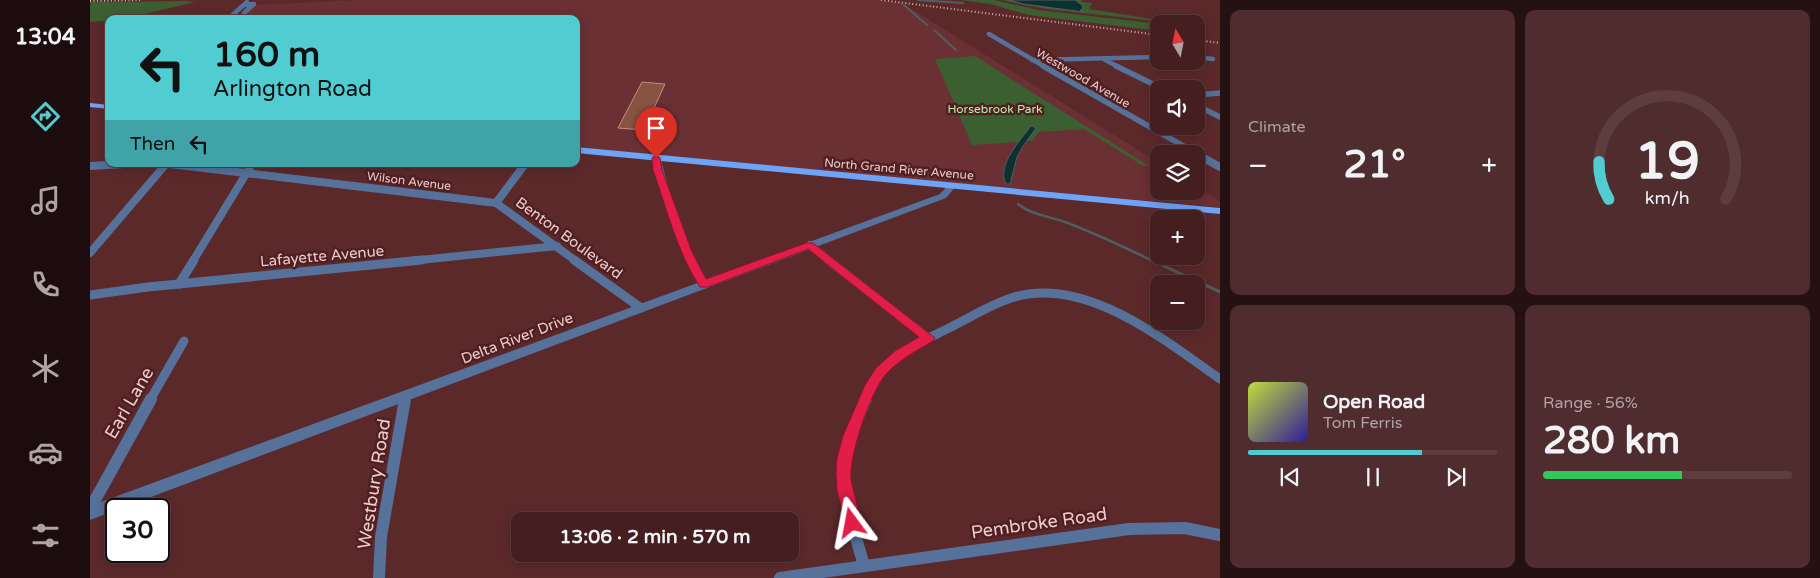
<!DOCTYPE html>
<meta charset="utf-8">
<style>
body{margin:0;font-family:"Varela Round",sans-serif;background:#4f2c2d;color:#f1f3f6;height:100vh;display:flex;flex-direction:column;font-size:19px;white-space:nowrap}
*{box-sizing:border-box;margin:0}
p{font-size:16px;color:#b0a2a5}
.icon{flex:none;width:28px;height:28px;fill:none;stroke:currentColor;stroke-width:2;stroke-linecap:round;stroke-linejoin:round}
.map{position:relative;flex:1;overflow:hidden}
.drawer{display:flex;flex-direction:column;gap:10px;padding:10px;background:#261112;width:600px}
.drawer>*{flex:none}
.hud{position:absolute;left:15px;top:15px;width:475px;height:152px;border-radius:10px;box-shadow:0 2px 12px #0003,0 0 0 1px #5d3d3e;background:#51ccd1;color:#111;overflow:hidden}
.needle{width:32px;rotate:350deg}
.fabs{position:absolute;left:1060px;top:15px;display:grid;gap:10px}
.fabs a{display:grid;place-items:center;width:55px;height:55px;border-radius:10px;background:#451f20;box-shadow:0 2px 12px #0003,0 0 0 1px #5d3d3e;font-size:25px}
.speed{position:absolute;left:15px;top:498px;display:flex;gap:10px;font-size:25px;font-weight:700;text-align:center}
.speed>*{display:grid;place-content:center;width:65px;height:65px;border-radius:50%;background:#451f20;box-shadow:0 2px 12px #0003,0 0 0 1px #5d3d3e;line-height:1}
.speed .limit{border:2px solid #111;border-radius:8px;background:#fff;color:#111}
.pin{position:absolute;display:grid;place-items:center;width:42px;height:42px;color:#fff;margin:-51px -21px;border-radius:50% 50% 50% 0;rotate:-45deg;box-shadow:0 0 5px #0007}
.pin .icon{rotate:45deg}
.me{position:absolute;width:55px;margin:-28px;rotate:347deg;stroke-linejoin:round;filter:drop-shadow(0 0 4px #0008)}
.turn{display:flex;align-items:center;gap:18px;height:105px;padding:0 25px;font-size:22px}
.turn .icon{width:65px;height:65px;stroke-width:2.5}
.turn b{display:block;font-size:35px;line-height:42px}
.then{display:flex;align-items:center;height:48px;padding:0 25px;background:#0003;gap:10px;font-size:19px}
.big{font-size:38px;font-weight:700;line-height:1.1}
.drawer .tile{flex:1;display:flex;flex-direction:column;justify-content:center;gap:8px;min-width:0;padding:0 18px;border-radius:10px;background:#4f2c2d}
.drawer .dial{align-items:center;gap:0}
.dial svg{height:130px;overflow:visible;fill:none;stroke:#5d3d3e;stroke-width:7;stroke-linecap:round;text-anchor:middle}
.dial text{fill:#f1f3f6;stroke:none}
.song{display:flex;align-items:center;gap:15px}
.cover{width:60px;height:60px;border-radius:8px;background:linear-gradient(135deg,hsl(70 70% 55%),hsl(250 70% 35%))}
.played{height:5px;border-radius:2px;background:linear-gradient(90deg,#51ccd1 70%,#5d3d3e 70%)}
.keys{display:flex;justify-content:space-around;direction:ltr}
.heat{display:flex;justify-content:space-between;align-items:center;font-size:28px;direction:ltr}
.charge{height:8px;border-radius:4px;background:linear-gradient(90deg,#34c759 56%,#5d3d3e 0)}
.drawer .tiles{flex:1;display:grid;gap:10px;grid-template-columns:repeat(2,1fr)}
.trip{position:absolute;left:421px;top:512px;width:288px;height:50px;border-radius:10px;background:#451f20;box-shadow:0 2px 12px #0003,0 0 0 1px #5d3d3e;font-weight:700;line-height:50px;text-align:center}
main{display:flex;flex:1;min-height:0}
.dock{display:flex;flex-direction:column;width:90px;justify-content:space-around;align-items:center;background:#1c0c0d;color:#b0a2a5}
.dock .icon{width:35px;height:35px}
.dock .current{color:#51ccd1}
.dock b{font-size:22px;color:#f1f3f6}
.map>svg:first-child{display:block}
.built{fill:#6b3033}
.green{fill:#3c5f32}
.water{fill:#0d3031;stroke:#505e5f}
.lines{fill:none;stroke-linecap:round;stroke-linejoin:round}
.stream-far2{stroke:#505e5f;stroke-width:2}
.stream-far1{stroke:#505e5f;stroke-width:2.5}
.stream{stroke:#505e5f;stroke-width:3}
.building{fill:#875343;stroke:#c68d7b}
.minor-far4{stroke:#56719a;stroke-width:4.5}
.minor-far3{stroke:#56719a;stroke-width:5.5}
.minor-far2{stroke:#56719a;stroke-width:8}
.minor-far1{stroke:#56719a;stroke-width:9}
.minor{stroke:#56719a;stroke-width:12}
.tertiary{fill:#56719a;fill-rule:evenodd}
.primary{fill:#6ea4f7;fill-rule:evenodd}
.rail{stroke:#d5b1b2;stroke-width:2;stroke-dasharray:1 2.5;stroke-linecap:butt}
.route{fill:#e11d48;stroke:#92132f}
.labels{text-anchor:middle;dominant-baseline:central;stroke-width:5;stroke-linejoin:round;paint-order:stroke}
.far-street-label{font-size:12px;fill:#eccbcb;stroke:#501f22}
.far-park-label{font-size:12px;fill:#b3f5a0;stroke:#501f22}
.street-label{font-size:15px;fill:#eccbcb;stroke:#501f22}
.near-street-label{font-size:18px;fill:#eccbcb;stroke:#501f22}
</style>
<main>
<nav class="dock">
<b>13:04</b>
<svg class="icon current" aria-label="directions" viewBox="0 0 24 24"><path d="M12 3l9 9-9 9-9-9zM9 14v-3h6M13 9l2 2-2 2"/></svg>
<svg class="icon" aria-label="music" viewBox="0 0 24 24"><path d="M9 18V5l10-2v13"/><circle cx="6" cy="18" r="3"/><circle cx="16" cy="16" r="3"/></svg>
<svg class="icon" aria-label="phone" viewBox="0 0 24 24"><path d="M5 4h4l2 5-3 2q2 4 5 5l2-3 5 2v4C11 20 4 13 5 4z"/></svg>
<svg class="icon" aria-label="climate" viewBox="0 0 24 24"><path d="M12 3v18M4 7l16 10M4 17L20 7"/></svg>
<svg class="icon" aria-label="car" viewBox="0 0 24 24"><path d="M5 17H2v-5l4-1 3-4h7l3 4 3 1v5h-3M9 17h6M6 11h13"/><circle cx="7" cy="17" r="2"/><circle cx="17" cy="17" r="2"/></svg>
<svg class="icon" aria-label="filters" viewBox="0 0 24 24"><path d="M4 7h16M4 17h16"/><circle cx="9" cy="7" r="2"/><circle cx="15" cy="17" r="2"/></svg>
</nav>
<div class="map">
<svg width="1130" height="578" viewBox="0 0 1130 578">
<rect width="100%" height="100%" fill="#5c292b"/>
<!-- built -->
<polygon class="built" points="270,0 789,0 812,3 1069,163 1069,191 1106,191 1106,186 1130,201 1130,207 486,149 486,19 150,19 167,5"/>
<!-- green -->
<g class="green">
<polygon points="870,0 904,0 948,10 1069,24 1069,31 939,15 900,4"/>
<polygon points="911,0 992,0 991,2 1002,3 999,9 1093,24 957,9"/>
<polygon points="95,1 105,2 34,19 0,22 0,2"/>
<polygon points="885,56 1059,166 1053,166 994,129 949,132 942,141 882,145 845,59"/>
</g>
<!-- water -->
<g class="water">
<polygon points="919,0 985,0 992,5 993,9 990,10 994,12 933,4"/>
<path d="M941 126 946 128 933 146 927 157 920 184H916C906 165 931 140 941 126Z"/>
</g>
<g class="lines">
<!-- stream-far2 -->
<g class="stream-far2">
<polyline points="828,0 873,3"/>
<polyline points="814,5 837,25"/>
<polyline points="844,30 866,50"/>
</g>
<!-- stream-far1 -->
<path class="stream-far1" d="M928 204C941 215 959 216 975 222 1005 233 1034 247 1063 261"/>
<!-- stream -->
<polyline class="stream" points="1061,260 1130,292"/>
</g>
<!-- building -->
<polygon class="building" points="552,82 575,84 554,130 528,128"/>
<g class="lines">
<!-- minor-far4 -->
<g class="minor-far4">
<polyline points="154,5 164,4 154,13 155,16"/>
<polyline points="138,19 157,2"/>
<polyline points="899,34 955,67"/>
<polyline points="1106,57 1123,59"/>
<polyline points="942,60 1069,57"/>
<polyline points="1015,60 1029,67"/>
</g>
<!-- minor-far3 -->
<g class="minor-far3">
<polyline points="953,66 1104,152"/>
<polyline points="1026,66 1073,89"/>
<polyline points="1106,95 1130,93"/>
<polyline points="1106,105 1130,117"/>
</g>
<!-- minor-far2 -->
<g class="minor-far2">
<polyline points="1101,151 1130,167"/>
<polyline points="566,158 582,214 601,261"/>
<polyline points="80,164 406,203 486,261"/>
<polyline points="0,166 34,164"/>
<polyline points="406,203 435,164"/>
<polyline points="720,245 740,261"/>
<polyline points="0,253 76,164"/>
<polyline points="103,261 162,164"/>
<polyline points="320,261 467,246"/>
</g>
<!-- minor-far1 -->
<g class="minor-far1">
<polyline points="484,260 551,308"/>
<polyline points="600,260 614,284"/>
<polyline points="738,260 838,338"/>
<polyline points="89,284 104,260"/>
<polyline points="0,295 58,287 332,260"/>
<polyline points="60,400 94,341"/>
<polyline points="315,400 316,396"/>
<path d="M775 400C794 357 819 348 859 328 879 318 900 305 921 298 994 274 1074 340 1130 379"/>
</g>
<!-- minor -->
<g class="minor">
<polyline points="0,509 61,399"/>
<path d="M774 566C766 536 748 486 754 457 759 436 768 418 776 399"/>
<polyline points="289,578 291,537 315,399"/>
<polyline points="690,578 1039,529 1095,528 1130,535"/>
</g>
<!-- tertiary -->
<polygon class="tertiary" points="859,184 865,184 866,186 856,198 0,520 0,506 850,194"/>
<!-- primary -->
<g class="primary">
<polygon points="0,103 19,105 19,109 0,107"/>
<polygon points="486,147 1130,208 1130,214 486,153"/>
</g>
<!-- rail -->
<g class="rail">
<polyline points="791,0 1069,35"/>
<polyline points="0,1 51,0"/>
<polyline points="1106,40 1130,43"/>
</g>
</g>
<!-- route -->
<path class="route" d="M566 155 570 158 572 170 602 252 616 279 716 243H723L845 338 843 341C826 351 809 360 796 374 780 393 759 455 761 479 763 493 773 518 768 528L762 531 756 528 747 490 746 474 747 458 753 436 775 385 786 368 805 351 829 337 718 249 618 287H610C587 252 577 209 563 170L562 158Z"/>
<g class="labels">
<!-- far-street labels -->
<g class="far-street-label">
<text transform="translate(993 78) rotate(30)">Westwood Avenue</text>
<text transform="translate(809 169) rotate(5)">North Grand River Avenue</text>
<text transform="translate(319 181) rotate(7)">Wilson Avenue</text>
</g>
<!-- far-park labels -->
<g class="far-park-label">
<text x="905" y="109">Horsebrook Park</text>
</g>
<!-- street labels -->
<g class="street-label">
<text transform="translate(479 238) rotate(36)">Benton Boulevard</text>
<text transform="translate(232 256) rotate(-5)">Lafayette Avenue</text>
<text transform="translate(427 338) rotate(-21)">Delta River Drive</text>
</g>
<!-- near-street labels -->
<g class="near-street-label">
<text transform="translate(39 403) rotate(-60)">Earl Lane</text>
<text transform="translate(284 484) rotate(-81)">Westbury Road</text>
<text transform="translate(949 523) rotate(-8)">Pembroke Road</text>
</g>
</g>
</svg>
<div class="fabs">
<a><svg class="needle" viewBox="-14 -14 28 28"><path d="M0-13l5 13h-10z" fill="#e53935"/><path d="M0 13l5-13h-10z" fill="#b0a2a5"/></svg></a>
<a><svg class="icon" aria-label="sound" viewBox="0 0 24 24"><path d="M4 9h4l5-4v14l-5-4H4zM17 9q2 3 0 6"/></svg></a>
<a><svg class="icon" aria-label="layers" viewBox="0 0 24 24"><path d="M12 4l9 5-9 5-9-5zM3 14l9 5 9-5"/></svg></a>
<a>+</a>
<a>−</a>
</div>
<div class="speed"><div class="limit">30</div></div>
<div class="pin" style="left:566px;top:158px;background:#d93025"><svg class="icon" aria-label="arrive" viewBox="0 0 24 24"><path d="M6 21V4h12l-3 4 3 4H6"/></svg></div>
<svg class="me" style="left:762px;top:523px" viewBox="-20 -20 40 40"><path d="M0-17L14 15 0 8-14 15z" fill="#e11d48" stroke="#fff" stroke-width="4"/></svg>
<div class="trip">13:06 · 2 min · 570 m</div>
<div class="hud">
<div class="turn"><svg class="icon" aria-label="left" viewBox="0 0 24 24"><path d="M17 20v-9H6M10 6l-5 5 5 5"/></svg><div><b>160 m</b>Arlington Road</div></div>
<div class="then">Then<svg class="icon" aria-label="left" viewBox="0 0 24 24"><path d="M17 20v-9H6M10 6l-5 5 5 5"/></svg></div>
</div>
</div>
<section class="drawer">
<div class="tiles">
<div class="tile"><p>Climate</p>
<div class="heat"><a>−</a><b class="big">21°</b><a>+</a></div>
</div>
<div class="tile dial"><svg viewBox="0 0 100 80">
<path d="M14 69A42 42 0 1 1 86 69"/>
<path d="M14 69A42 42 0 0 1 8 46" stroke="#51ccd1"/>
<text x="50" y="56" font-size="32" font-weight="700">19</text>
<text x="50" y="72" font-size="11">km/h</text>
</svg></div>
<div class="tile">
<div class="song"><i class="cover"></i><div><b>Open Road</b><p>Tom Ferris</p></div></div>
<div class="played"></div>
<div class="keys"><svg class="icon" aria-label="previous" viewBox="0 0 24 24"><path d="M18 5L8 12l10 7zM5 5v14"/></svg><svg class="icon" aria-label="pause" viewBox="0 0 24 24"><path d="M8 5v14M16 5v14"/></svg><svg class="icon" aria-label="next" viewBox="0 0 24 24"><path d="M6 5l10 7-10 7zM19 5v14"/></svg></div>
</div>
<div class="tile"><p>Range · 56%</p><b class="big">280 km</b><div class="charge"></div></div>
</div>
</section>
</main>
